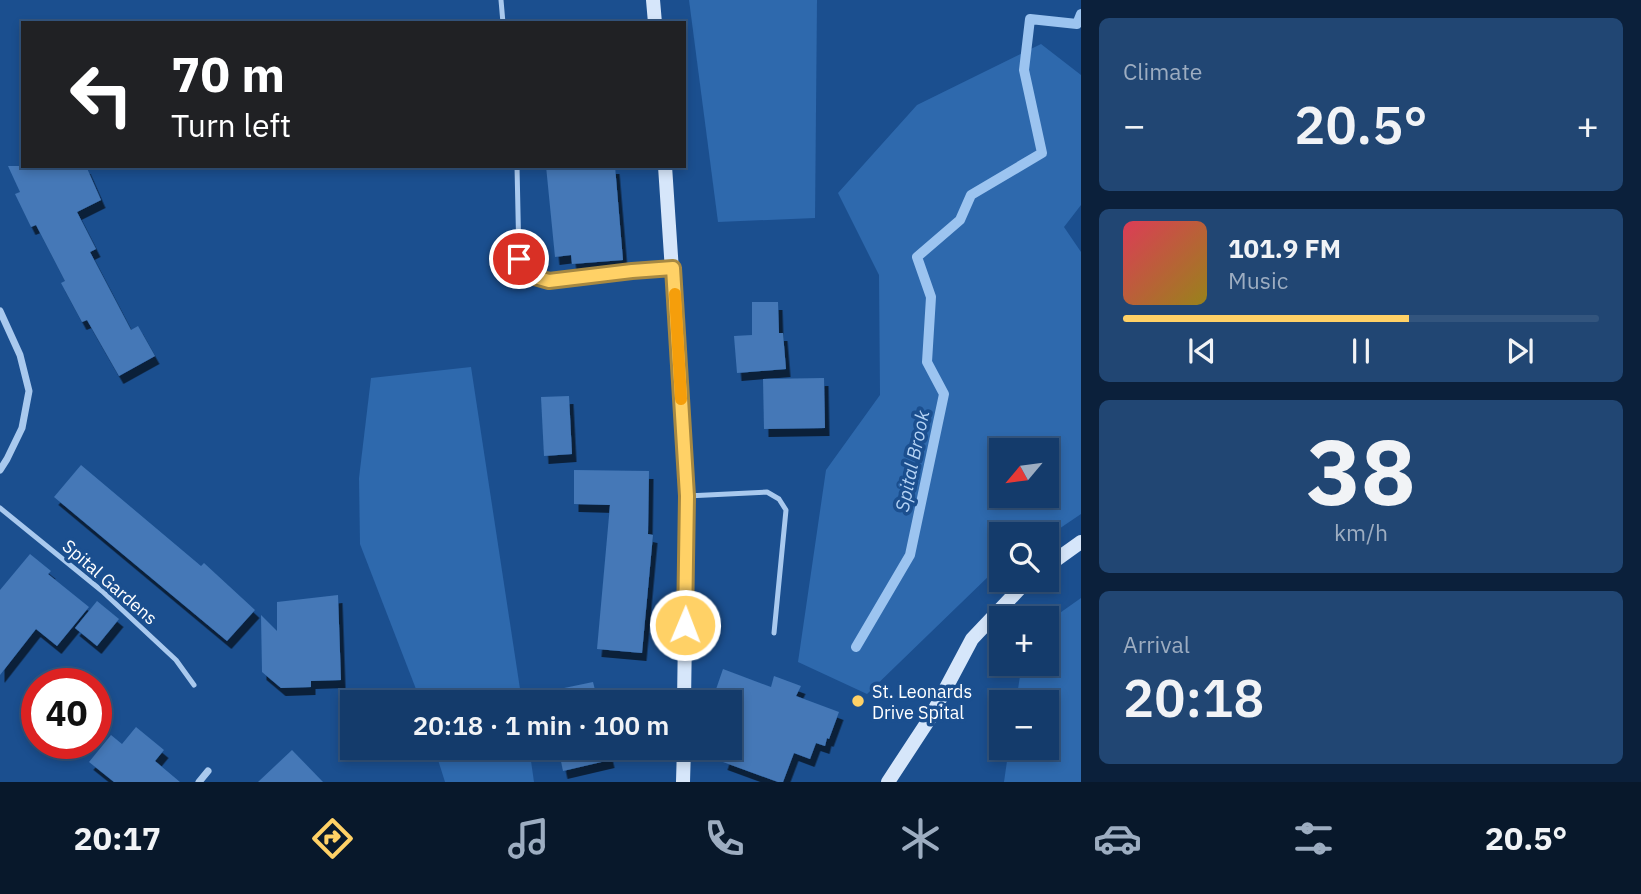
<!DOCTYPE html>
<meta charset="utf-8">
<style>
body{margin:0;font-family:"IBM Plex Sans",sans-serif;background:#214673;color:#f1f3f6;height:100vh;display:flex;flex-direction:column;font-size:26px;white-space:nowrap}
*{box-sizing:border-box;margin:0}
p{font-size:23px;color:#9dadc1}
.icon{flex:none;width:38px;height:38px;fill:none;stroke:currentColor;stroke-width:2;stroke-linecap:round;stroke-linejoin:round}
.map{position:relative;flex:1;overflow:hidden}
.drawer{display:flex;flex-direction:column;gap:18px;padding:18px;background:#0b203b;width:560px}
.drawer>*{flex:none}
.hud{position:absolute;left:21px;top:21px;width:665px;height:147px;border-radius:0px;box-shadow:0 4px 10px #0003,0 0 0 2px #33557e;background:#202124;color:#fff;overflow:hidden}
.needle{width:46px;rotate:241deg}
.controls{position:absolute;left:989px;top:438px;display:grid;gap:14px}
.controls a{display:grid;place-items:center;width:70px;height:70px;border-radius:0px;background:#143b6b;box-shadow:0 4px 10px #0003,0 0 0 2px #33557e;font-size:35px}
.speed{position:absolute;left:21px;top:668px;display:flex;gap:14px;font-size:35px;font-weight:700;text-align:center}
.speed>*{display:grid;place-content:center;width:91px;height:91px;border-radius:50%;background:#143b6b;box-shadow:0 4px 10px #0003,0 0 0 2px #33557e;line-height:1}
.speed .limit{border:10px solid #d22;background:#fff;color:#111}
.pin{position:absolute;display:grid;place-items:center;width:60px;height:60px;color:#fff;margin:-30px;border:4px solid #fff;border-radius:50%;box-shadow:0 2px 7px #0007}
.me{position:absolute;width:77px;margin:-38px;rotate:1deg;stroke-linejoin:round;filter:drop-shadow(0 0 5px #0008)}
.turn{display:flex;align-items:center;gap:24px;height:147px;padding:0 35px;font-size:32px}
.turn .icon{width:91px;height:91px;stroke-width:2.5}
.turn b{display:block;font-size:49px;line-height:60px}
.big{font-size:52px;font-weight:600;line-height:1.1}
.drawer .card{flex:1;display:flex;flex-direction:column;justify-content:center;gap:10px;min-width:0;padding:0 24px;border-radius:10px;background:#214673}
.drawer .dial{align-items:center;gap:0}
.dial b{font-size:91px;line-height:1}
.song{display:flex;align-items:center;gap:21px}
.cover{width:84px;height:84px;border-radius:10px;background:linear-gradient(135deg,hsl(350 70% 55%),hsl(50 70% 35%))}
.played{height:7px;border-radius:4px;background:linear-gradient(90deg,#ffd166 60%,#33557e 60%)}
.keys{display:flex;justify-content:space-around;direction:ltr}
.heat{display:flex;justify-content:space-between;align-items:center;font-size:38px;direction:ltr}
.trip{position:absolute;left:340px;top:690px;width:402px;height:70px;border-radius:0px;background:#143b6b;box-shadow:0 4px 10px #0003,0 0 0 2px #33557e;font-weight:600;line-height:70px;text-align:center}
.tab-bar{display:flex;height:112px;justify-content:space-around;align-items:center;background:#08182b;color:#9dadc1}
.tab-bar .icon{width:49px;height:49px}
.tab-bar .current{color:#ffd166}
.tab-bar b{font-size:32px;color:#f1f3f6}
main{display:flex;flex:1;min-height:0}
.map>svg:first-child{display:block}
.green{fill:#2e69ad;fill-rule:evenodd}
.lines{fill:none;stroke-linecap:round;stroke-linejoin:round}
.stream{stroke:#9cc4f0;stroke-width:10}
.building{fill:#4478b7;filter:url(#shadow)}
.lane{stroke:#a9c9ee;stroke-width:5}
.street{stroke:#a9c9ee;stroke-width:7}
.secondary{stroke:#d6e6fa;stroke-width:14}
.route-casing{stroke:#a68842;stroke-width:18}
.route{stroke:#ffd166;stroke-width:12}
.slow{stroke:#f59e0b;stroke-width:12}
.poi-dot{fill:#ffd166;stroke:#1b4f8f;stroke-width:2.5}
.labels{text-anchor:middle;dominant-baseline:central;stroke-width:7;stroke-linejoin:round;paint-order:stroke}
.street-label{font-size:18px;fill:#fff;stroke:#1b4f8f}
.poi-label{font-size:18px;fill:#fff;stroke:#1b4f8f;text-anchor:start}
.water-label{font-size:19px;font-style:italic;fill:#b5d3f5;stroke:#1b4f8f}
</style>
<main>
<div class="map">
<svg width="1081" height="782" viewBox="0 0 1081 782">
<defs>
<filter id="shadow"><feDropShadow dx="4.5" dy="8" stdDeviation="0" flood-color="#0009"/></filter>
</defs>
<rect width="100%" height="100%" fill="#1b4f8f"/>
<!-- green -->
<g class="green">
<polygon points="689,0 817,0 815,218 718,222"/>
<path d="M1041 44 1081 75V205L1064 227 1081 252V514L1047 537 1046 534H1001V567L992 573 867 694 798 662 826 470 880 395 879 275 838 193 917 105ZM1001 450H1046V495H1001Z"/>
<polygon points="471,367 522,702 421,702 360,544 359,478 371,378"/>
<polygon points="1081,598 1081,782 1004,782 1009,747 1046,747 1046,702 1016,702 1022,663 1046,663 1047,622"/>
<polygon points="434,747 529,747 534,782 445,782"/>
</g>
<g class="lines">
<!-- stream -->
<polyline class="stream" points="856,647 910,555 944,394 927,362 931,297 917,257 960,220 971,195 1042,153 1024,70 1030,19 1077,24 1081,14"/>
</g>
<!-- building -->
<g class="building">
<polygon points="8,166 86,166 101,200 77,212 96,249 90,252 131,330 138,326 155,356 119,376 87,320 82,322 61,283 65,281 36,225 31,227 15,194 20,192"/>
<polygon points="546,166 615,166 623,260 572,264 571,255 555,257"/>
<polygon points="752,302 778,302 779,333 783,333 786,369 737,373 734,336 752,335"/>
<polygon points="824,378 825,428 764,429 763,379"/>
<polygon points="569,396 572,454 544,456 541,397"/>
<polygon points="81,465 201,566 204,563 255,610 227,641 54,497"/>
<polygon points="574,470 649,471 648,534 653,535 642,653 597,649 610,505 574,504"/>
<polygon points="30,554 51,571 48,574 89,607 57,646 36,629 0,675 0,590"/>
<polygon points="338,595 341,680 311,681 311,687 281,688 262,672 261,615 277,631 277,602"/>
<polygon points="97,601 119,619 97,646 75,628"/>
<polygon points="723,669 771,687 774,676 801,686 796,696 839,712 829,739 827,738 825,746 816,743 810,759 794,753 783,782 778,782 723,762 728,747 730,747 730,702 724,702 713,698"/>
<polygon points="593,682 598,702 548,702 545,692"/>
<polygon points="136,727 164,750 155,761 180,782 114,782 89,762 111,735 122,744"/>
<polygon points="558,747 607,747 610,760 563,771"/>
<polygon points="292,750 323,782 258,782"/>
</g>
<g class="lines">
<!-- lane -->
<g class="lane">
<polyline points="501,0 503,23"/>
<polyline points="517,166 519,259 528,275 549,281 632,271 670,268"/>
<polyline points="687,496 767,492 779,499 786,510 774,633"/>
<polyline points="0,508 102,591 176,660 194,685"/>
</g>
<!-- street -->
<g class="street">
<polyline points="0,311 20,355 29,391 22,428 7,459 0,470"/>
<polyline points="199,782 208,771"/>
</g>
<!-- secondary -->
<g class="secondary">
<polyline points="653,0 655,23"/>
<polyline points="665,166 687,496 684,702"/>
<polyline points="1046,567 1081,542"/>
<polyline points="683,782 684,747"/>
<polyline points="888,782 930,718 972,639 1024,584 1030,579"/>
</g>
</g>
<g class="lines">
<!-- route casing -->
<g class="route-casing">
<polyline id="route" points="519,259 528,275 549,281 632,271 673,268 687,496 685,625"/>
</g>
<!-- route -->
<use href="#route" class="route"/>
<!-- slow -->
<polyline class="slow" points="675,294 681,399"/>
</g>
<!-- markers -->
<circle class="poi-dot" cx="858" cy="701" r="7"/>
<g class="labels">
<!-- street labels -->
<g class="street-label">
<text transform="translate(110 582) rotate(41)">Spital Gardens</text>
</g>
<!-- poi labels -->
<g class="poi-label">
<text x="872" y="691">St. Leonards<tspan x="872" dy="21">Drive Spital</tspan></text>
</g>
<!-- water labels -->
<g class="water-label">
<text transform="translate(912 461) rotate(-78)">Spital Brook</text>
</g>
</g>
</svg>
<div class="controls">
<a><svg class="needle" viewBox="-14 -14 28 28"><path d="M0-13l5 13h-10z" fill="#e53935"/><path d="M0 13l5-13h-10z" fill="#9dadc1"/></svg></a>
<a><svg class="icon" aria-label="search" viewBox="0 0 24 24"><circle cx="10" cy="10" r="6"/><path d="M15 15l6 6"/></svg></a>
<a>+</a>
<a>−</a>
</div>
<div class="speed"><div class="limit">40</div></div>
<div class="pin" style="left:519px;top:259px;background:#d93025"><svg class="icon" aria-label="arrive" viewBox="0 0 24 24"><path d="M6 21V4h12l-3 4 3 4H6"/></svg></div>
<svg class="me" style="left:685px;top:625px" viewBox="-20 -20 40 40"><circle r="17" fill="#ffd166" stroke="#fff" stroke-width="3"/><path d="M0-11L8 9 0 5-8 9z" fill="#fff"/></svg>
<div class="trip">20:18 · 1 min · 100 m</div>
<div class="hud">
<div class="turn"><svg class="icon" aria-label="left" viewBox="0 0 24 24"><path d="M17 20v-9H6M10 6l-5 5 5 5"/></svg><div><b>70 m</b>Turn left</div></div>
</div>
</div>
<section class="drawer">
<div class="card"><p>Climate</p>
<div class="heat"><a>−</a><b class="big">20.5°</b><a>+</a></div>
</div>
<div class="card">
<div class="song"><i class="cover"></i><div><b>101.9 FM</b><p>Music</p></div></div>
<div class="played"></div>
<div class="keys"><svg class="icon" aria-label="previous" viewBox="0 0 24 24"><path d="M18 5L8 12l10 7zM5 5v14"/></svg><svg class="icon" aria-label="pause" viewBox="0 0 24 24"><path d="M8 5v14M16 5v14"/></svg><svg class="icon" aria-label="next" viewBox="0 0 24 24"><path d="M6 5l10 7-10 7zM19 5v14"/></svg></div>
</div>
<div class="card dial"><b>38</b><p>km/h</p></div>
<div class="card"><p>Arrival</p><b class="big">20:18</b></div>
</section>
</main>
<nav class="tab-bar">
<b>20:17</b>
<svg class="icon current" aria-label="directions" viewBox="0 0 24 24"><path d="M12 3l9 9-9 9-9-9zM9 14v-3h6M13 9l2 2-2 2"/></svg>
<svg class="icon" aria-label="music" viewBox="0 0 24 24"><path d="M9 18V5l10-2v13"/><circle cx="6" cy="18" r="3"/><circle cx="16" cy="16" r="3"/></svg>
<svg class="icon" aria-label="phone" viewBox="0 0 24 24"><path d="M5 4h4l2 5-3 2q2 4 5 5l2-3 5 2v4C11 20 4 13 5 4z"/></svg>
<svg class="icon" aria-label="climate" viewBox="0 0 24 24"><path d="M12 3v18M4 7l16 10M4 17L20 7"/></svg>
<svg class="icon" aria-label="car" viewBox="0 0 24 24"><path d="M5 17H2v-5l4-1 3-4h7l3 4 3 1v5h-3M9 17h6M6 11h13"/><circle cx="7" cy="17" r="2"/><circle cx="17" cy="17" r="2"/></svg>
<svg class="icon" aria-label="filters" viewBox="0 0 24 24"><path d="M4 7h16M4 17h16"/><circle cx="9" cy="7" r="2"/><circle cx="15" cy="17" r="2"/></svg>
<b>20.5°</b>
</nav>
